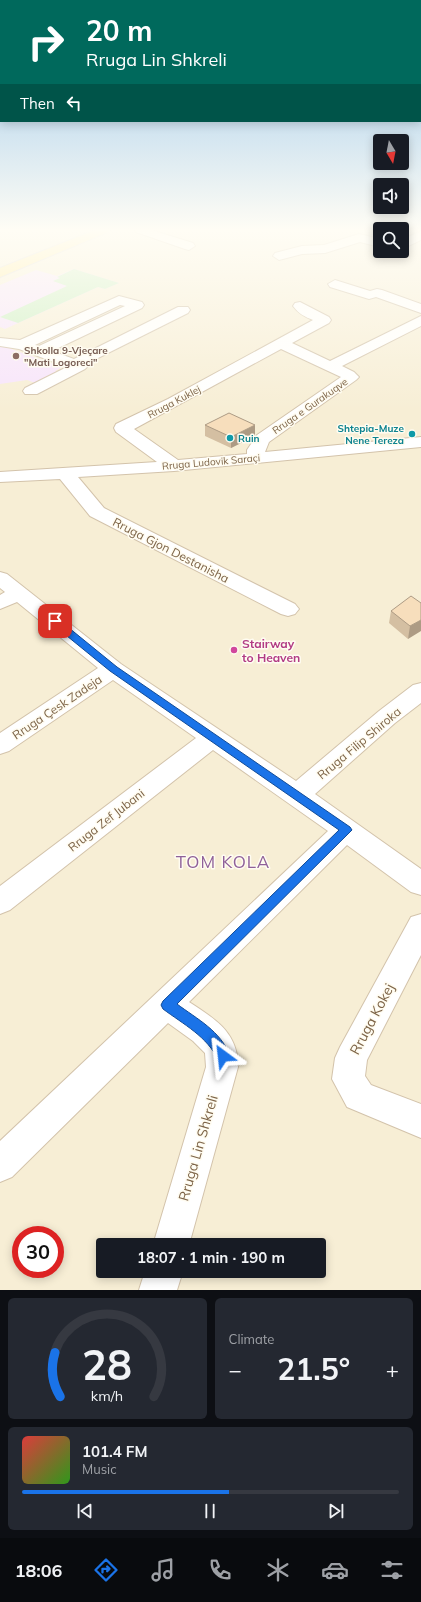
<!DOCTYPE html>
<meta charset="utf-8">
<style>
body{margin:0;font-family:Mulish,sans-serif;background:#242831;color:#f1f3f6;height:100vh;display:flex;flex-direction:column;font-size:15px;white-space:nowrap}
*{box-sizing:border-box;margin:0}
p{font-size:13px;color:#9ea1a6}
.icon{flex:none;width:22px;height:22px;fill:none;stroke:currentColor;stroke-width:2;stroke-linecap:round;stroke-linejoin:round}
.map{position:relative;height:1290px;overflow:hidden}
.sheet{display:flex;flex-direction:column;gap:8px;padding:8px;background:#0d0f14;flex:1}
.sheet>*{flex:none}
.banner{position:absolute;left:0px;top:0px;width:421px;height:122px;box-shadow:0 2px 10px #0003;background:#00695c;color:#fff;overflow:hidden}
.needle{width:26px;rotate:170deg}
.fabs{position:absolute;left:373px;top:134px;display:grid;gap:8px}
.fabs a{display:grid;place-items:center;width:36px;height:36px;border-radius:4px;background:#171b24;box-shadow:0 2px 10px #0003;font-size:20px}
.speed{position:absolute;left:12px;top:1226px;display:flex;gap:8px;font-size:20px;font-weight:700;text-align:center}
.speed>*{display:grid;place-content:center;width:52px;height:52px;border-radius:50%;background:#171b24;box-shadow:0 2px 10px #0003;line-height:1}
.speed .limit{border:6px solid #d22;background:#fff;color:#111}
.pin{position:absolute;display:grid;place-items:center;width:34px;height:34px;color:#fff;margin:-17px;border-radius:8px;box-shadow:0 2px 6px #0006}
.me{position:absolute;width:44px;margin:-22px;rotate:330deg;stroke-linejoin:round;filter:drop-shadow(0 0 3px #0008)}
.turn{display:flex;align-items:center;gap:14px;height:84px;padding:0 20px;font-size:18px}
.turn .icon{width:52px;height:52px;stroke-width:2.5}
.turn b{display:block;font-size:28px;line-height:34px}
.then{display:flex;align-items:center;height:38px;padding:0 20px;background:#0003;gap:8px;font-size:15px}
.big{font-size:30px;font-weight:700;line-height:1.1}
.sheet .widget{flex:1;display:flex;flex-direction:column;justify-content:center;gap:6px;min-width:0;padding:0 14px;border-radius:6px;background:#242831}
.sheet .dial{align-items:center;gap:0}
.dial svg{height:104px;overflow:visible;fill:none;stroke:#363941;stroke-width:7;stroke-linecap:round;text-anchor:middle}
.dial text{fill:#f1f3f6;stroke:none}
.song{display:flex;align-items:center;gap:12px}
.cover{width:48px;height:48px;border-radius:6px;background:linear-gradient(135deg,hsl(0 70% 55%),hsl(110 70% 35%))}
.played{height:4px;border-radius:2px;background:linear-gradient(90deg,#1a73e8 55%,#363941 55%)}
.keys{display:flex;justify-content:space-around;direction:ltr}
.heat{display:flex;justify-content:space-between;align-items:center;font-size:22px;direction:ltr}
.sheet .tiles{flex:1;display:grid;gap:8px;grid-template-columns:1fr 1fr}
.widget:last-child{grid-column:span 2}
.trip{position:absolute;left:96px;top:1238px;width:230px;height:40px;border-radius:4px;background:#171b24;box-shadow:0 2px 10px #0003;font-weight:700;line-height:40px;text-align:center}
.menu{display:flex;height:64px;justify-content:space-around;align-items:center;background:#090b0e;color:#9ea1a6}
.menu .icon{width:28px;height:28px}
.menu .on{color:#1a73e8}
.menu b{font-size:18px;color:#f1f3f6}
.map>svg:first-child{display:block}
.residential{fill:#f7eed5;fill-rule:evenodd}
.education{fill:#f7e4fb}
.green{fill:#ceefc4}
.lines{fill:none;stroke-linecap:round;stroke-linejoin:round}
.minor-casing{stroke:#d3c3ab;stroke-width:2}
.major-casing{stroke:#e0dad3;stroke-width:2}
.minor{fill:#fff;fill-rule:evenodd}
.major{fill:#ffec9f;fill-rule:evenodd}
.wall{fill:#d4bfa2}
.shaded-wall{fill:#ad9b84}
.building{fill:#f7debc;stroke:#ad9b84}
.route{fill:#1a73e8;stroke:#114b97}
.education-dot{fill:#8d6e63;stroke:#fffcf1;stroke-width:1.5}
.culture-dot{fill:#0f9aa8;stroke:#fffcf1;stroke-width:1.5}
.hotel-dot{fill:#d1479c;stroke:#fffcf1;stroke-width:1.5}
.labels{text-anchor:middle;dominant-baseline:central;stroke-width:3;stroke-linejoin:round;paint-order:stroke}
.far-education-label{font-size:10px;font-weight:bold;fill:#785e54;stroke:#fffcf1;text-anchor:start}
.far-street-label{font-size:10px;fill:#7d6448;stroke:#fffcf1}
.far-culture-label{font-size:10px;font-weight:bold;fill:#0d838f;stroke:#fffcf1;text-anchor:end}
.street-label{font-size:12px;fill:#7d6448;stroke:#fffcf1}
.hotel-label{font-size:12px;font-weight:bold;fill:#b23c85;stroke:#fffcf1;text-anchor:start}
.near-street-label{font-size:14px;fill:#7d6448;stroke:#fffcf1}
.near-quarter-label{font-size:17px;letter-spacing:1px;fill:#8f6099;stroke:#fffcf1}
</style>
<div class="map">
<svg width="421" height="1290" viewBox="0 0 421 1290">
<rect width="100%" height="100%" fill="#fffae8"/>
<!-- residential -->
<path class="residential" d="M0 230H380V251H402V230H421V1290H0ZM21 1235H55V1269H21ZM103 1245H319V1271H103Z"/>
<!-- education -->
<g class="education">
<polygon points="74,269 119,283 105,289 98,287 5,329 0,327 0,285 36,270 57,276"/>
<polygon points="0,345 62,367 55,371 61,373 38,384 27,380 0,384"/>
</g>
<!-- green -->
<polygon class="green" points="74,269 119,283 105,289 98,287 18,323 0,317 67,286 53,281 60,278 57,277"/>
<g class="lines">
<!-- minor casing -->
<g class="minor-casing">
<g id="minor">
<polygon points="134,230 151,230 193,243 195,246 189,250 185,249 136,232"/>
<polygon points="421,231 421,240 402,249 402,240"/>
<polygon points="359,234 380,239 380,247 360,242 325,253 302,254 279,260 273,256 275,253 302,246 324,245"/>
<polygon points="335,280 370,291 377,289 382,290 421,304 421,313 376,297 369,299 330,287 328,284"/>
<path d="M119 296 142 302 144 305 142 308 52 351 74 359 178 307H188L190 310 188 313 86 364 88 366 85 369 37 394H25L23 391 25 388 67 367 19 349 0 346V338L20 340ZM120 305 125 306 39 346 35 345Z"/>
<path d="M300 302 329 317 331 320 329 323 292 343 330 361 421 316V326L342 366 354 372 359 377 356 380 269 442 265 452 421 437V447L174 471 78 477 104 508 295 604 299 609 295 614 288 616 281 614 90 516 60 479 0 482V472L157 462 116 432 114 428 116 424 168 399 313 320C305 317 299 314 293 306L295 303ZM281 349 341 377 257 435 247 450V454L178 460 134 429Z"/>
<path d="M0 572 7 574 121 664 296 781 379 711 413 685 421 683V703L395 723 315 794 421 869V895L411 892 347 845 189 1002C215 1019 238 1032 238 1067L189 1245H153L206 1067 205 1053 193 1041 168 1023 12 1177 0 1182V1141L328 831 213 750 10 910 0 914V886L196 738 113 680 9 751 0 754V733L98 668 17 602 0 609V595L5 592 0 588Z"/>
<polygon points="421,914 421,955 367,1060 365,1076 371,1085 421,1104 421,1138 347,1107 332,1079 335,1058 340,1047 411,917"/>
<polygon points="145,1271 183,1271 177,1290 139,1290"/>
</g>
</g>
<!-- major casing -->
<g class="major-casing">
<polygon id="major" points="95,230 110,230 108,232 0,277 0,268"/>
</g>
<!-- minor -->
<use href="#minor" class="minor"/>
<!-- major -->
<use href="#major" class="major"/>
</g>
<!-- wall -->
<g class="wall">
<polygon points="205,425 255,436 231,448 205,436"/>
<polygon points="421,603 408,639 389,623 391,611"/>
</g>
<!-- shaded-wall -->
<g class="shaded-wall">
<polygon points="255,425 255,436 231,448 231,437"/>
<polygon points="421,620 421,631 408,639 410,626"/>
</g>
<!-- building -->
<g class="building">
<polygon points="229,413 255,425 231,437 205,425"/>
<polygon points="411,596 421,603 421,620 410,626 391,611"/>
</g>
<!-- sky -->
<linearGradient id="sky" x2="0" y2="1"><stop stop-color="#95c4ea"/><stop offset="0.56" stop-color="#fffdf5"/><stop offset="1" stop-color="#fffdf5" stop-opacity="0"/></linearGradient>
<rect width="421" height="410" fill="url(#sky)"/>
<!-- route -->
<path class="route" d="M51 619H58L117 667 350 827 352 830 177 1004C197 1019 221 1031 230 1056L228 1060 223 1062 218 1060C208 1037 183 1024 163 1009L161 1005 163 1001 339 830 110 671 51 623Z"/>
<!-- markers -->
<circle class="education-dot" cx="16" cy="356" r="4"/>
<g class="culture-dot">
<circle cx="412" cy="434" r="4"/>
<circle cx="230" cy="438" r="4"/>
</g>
<circle class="hotel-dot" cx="234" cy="650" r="4"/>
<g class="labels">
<!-- far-education labels -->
<g class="far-education-label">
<text x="24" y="350">Shkolla 9-Vjeçare<tspan x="24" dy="12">"Mati Logoreci"</tspan></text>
</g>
<!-- far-street labels -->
<g class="far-street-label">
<text transform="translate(174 402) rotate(-28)">Rruga Kuklej</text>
<text transform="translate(310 406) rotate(-35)">Rruga e Gurakuqve</text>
<text transform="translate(211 462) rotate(-5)">Rruga Ludovik Saraçi</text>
</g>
<!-- far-culture labels -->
<g class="far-culture-label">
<text x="404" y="428">Shtepia-Muze<tspan x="404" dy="12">Nene Tereza</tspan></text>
<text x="238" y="438" text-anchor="start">Ruin</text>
</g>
<!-- street labels -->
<g class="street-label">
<text transform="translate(171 550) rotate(27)">Rruga Gjon Destanisha</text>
<text transform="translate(57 707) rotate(-34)">Rruga Çesk Zadeja</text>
<text transform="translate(359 743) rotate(-40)">Rruga Filip Shiroka</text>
<text transform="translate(106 820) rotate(-38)">Rruga Zef Jubani</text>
</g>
<!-- hotel labels -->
<g class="hotel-label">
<text x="242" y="643">Stairway<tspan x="242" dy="14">to Heaven</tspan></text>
</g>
<!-- near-street labels -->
<g class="near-street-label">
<text transform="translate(372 1019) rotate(-62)">Rruga Kokej</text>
<text transform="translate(198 1148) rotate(-74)">Rruga Lin Shkreli</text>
</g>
<!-- near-quarter labels -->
<g class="near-quarter-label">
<text x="223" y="861">TOM KOLA</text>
</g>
</g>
</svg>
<div class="fabs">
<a><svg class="needle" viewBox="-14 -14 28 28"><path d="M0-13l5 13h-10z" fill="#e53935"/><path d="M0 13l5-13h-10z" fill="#9ea1a6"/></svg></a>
<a><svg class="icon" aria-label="sound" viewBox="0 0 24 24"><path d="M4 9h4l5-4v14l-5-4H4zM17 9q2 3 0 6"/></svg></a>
<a><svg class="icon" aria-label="search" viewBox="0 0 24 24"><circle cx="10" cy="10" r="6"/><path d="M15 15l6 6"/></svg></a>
</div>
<div class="speed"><div class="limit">30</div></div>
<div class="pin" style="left:55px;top:621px;background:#d93025"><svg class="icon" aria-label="arrive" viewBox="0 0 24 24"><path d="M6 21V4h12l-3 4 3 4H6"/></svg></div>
<svg class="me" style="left:223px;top:1056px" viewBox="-20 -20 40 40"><path d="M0-17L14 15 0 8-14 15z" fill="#1a73e8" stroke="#fff" stroke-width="4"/></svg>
<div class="trip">18:07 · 1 min · 190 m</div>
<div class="banner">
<div class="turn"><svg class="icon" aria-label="right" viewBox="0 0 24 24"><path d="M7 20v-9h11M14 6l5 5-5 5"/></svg><div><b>20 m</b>Rruga Lin Shkreli</div></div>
<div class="then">Then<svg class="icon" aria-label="left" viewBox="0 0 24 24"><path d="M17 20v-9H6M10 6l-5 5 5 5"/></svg></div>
</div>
</div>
<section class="sheet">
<div class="tiles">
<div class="widget dial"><svg viewBox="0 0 100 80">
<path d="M14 69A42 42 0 1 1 86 69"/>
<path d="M14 69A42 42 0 0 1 10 35" stroke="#1a73e8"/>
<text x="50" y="56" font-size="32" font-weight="700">28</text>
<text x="50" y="72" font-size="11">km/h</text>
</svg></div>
<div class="widget"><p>Climate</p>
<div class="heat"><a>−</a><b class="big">21.5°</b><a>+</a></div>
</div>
<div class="widget">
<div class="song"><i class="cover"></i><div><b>101.4 FM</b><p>Music</p></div></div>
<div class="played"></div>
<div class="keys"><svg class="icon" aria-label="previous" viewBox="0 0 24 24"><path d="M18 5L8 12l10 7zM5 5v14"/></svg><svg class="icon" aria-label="pause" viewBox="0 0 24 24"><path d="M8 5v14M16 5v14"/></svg><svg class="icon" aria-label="next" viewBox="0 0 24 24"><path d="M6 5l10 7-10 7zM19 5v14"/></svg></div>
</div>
</div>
</section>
<nav class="menu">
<b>18:06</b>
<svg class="icon on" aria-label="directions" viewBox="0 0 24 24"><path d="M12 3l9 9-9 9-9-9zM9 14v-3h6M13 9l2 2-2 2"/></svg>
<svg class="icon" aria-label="music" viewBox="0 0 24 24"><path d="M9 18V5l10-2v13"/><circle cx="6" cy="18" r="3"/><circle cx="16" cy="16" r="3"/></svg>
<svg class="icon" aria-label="phone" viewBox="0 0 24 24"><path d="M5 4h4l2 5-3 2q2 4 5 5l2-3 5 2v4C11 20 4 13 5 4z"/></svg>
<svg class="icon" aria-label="climate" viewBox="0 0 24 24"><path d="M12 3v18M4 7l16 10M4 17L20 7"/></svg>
<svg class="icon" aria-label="car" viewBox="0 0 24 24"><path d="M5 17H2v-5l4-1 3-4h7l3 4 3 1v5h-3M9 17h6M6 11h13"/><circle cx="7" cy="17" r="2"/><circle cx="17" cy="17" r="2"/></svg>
<svg class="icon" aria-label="filters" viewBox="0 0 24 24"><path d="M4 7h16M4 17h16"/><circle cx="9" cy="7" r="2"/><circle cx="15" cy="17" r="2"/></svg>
</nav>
